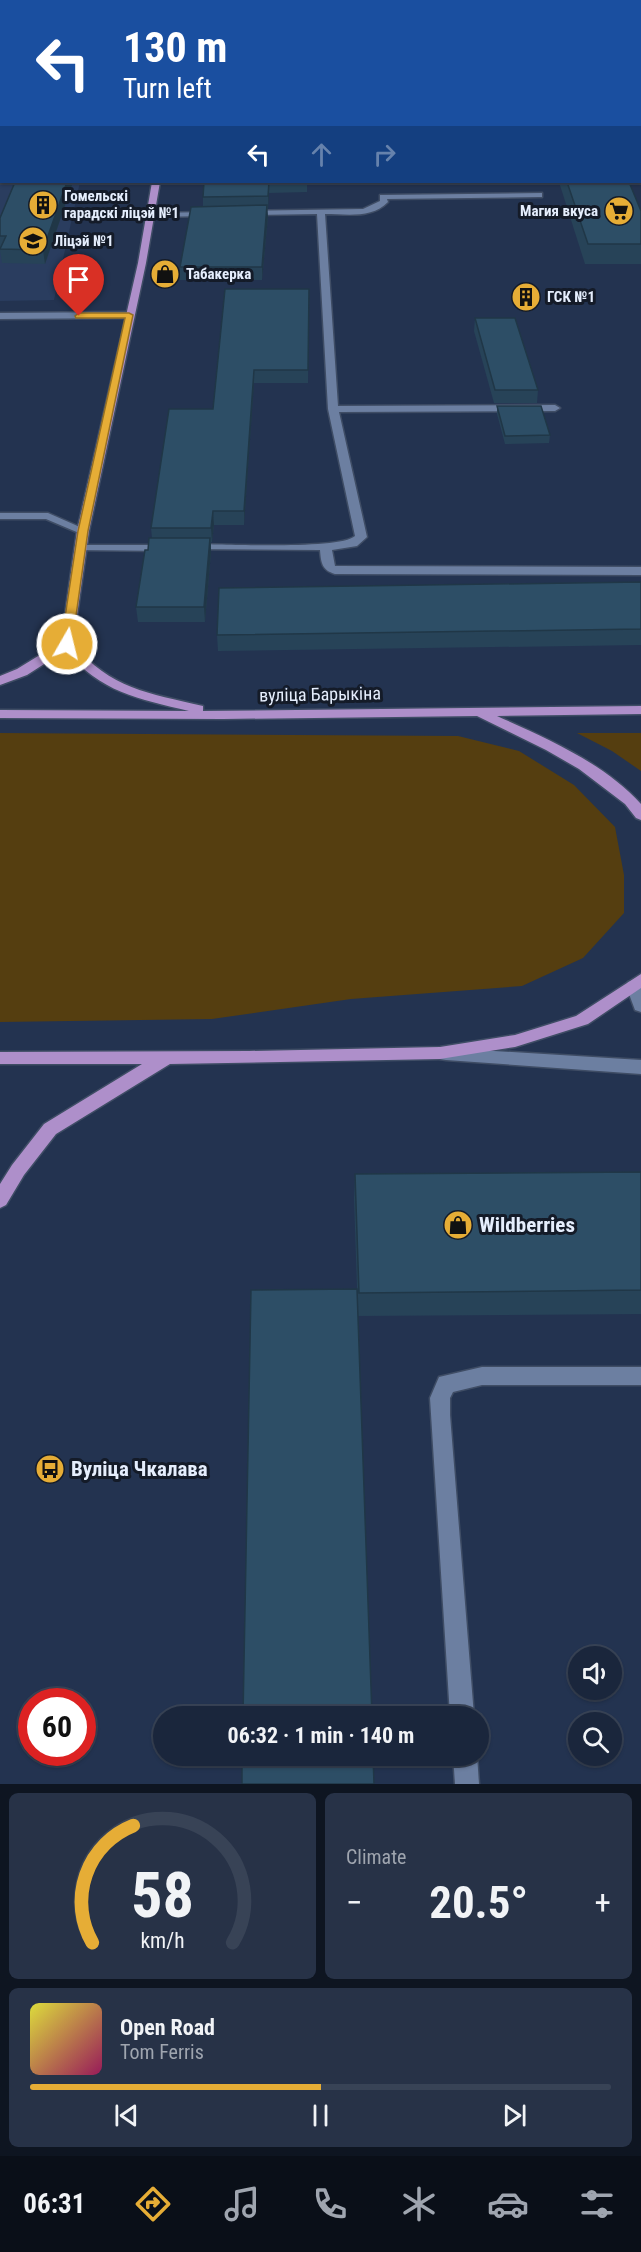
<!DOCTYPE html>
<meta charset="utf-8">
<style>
body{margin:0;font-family:"Roboto Condensed",sans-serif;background:#273247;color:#f1f3f6;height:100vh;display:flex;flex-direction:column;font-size:22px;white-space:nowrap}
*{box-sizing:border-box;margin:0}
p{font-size:20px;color:#9fa5af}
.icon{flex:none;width:33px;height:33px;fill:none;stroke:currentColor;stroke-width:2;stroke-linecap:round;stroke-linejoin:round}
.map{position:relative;height:1784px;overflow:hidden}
.drawer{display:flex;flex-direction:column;gap:9px;padding:9px;background:#0e1521;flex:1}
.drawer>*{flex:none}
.guide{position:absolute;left:0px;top:0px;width:642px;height:183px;box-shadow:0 2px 4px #0004,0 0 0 2px #384356;background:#1a4fa0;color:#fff;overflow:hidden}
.controls{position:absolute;left:568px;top:1646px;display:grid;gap:12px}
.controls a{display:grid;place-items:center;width:54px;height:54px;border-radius:50%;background:#1a263c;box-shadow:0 2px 4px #0004,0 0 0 2px #384356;font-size:30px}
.speed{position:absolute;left:18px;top:1688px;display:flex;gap:12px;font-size:30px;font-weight:700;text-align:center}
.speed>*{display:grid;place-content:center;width:78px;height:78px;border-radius:50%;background:#1a263c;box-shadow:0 2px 4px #0004,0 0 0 2px #384356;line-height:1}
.speed .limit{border:9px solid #d22;background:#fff;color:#111}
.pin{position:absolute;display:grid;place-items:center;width:51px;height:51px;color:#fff;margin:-62px -26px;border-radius:50% 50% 50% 0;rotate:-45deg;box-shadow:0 0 6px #0007}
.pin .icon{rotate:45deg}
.me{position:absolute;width:66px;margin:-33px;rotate:8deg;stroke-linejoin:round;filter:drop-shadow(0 0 4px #0008)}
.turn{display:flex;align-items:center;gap:21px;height:126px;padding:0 24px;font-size:27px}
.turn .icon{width:78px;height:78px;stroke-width:2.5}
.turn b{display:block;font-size:42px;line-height:51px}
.lanes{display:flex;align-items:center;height:57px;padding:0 24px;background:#0003;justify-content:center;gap:30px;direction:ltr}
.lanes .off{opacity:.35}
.big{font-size:45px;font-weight:700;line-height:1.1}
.drawer .tile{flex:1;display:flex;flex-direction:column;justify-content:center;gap:9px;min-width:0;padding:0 21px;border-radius:9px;background:#273247}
.drawer .dial{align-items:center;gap:0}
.dial svg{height:156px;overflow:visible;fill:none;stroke:#384356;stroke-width:7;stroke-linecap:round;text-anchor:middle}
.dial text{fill:#f1f3f6;stroke:none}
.song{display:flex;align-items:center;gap:18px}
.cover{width:72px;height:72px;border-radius:9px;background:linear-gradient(135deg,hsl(60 70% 55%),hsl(330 70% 35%))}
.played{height:6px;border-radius:3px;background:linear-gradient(90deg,#e6ad36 50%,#384356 50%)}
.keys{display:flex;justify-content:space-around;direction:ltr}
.heat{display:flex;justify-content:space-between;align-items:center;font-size:33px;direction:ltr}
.drawer .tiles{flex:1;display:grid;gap:9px;grid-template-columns:1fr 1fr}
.tile:last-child{grid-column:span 2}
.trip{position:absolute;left:153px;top:1706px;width:336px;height:60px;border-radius:30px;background:#1a263c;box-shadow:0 2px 4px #0004,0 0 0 2px #384356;font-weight:700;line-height:60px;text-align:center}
.dock{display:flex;height:96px;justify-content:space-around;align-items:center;background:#0a0f18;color:#9fa5af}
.dock .icon{width:42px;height:42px}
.dock .on{color:#e6ad36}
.dock b{font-size:27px;color:#f1f3f6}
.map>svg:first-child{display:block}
.built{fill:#2a3d5f}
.green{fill:#553e10}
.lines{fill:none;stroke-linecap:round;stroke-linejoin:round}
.minor-casing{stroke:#3f4d65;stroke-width:3}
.major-casing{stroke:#3f4d65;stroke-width:3}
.minor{fill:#6c7fa1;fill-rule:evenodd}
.major{fill:#ae8fca;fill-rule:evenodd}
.wall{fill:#274358}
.shaded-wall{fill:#203747}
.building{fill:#2d4e66;stroke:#203747;stroke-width:1.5}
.route{fill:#e6ad36;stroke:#967023;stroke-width:1.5}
.labels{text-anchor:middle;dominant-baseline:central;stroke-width:6;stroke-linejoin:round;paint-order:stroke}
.far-poi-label{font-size:15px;font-weight:bold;fill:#e5eefd;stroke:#141b28;text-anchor:start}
.street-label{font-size:18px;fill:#e5eefd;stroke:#141b28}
.near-poi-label{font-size:21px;font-weight:bold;fill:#e5eefd;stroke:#141b28;text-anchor:start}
</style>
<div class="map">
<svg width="641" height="1784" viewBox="0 0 641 1784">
<rect width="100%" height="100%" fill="#233350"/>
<!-- built -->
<polygon class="built" points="0,166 2,182 80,182 54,300 0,301"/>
<!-- green -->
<g class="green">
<polygon points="0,733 458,736 519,751 574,785 615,827 624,875 624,913 583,958 522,986 351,999 212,1019 0,1022"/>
<polygon points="577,733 641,733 641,771 612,751"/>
</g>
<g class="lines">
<!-- minor casing -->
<g class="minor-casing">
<g id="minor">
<polygon points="24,0 30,0 23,2"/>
<rect x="640" y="154" width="1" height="4"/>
<rect x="0" y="157" width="2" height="4"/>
<path d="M542 193V197H539L387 199 388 202C372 219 346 214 325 214L338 406 555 405 560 408 555 411 339 412 367 537 357 546 332 550 335 566 641 567V575L335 574C322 570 321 563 320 550L188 549V545L192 544C220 544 340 550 355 536L328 409 317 214 249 215H246V211L363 209 380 201V195H383Z"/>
<polygon points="210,212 213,212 213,216 150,217 146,215 150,213"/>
<polygon points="0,313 129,312 134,315 129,318 0,319"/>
<polygon points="0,513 48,513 89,531 87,533 79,533 46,519 0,519"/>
<polygon points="81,545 168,545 174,548 168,551 77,550 77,546"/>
<polygon points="634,980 641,984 641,1012 635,1010 626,986 628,982"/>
<polygon points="446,1048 641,1060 641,1074 446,1060 440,1059 438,1054 440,1049"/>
<polygon points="482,1367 641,1367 641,1385 482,1385 453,1392 450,1398 450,1415 474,1716 450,1716 430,1398 439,1377"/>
<polygon points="453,1755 477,1755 479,1784 455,1784"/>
</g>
</g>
<!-- major casing -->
<g class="major-casing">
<g id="major">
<polygon points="190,0 196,0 189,2"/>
<path d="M152 182H160L146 263 89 531 73 644C111 689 148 693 203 706V711L641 706V714L497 716C546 738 604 763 641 804V820L636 818 625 804 579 769 546 750 477 716 223 719 0 718V710L189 711C139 699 99 692 66 650L27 675 0 685V676L17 669 61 642 77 531 138 263Z"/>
<polygon points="641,974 641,988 588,1024 515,1047 440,1059 170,1064 56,1134 24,1175 6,1205 0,1208 0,1184 12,1165 44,1124 142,1064 0,1064 0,1052 249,1051 440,1047 515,1035 576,1016"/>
</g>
</g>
<!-- minor -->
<use href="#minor" class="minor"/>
<!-- major -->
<use href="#major" class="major"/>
</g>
<!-- wall -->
<g class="wall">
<polygon points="573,0 641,0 641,140 640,2 574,2"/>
<rect x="0" y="2" width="2" height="143"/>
<polygon points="15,182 73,182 45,264 2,263 0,250 0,218"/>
<polygon points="204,182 307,182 307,192 269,193 268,209 267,209 268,217 262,280 180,280 180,267 203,207 203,197"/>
<polygon points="559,182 629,182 641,211 641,264 585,264"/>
<polygon points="309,289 308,383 254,383 244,525 214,525 212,542 211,542 211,552 205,622 138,622 136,607 148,550 152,538 151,528 213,409"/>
<polygon points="475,318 538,390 537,403 494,403 474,331"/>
<polygon points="497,406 550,435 549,443 505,444 497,414"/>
<polygon points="641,582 641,645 218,651 217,635"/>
<polygon points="641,1172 641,1314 358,1316 354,1199 355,1174"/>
</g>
<!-- shaded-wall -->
<g class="shaded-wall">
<polygon points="67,182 73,182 45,264 43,250"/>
<polygon points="269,182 269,193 268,209 268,196"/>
<polygon points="267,205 268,217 262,280 262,267"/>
<polygon points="254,370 254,383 244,525 244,511"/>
<polygon points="213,511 214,525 212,542 211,528"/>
<polygon points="210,538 211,552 205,622 204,607"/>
</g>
<!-- building -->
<g class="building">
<polygon points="41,0 109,0 109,2 40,2"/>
<rect x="214" y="0" width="120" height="2"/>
<polygon points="580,0 641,0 641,46 640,2 581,2"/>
<rect x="0" y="2" width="2" height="51"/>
<polygon points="640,53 641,53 641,121 640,119"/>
<rect x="0" y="60" width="2" height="72"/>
<polygon points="15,182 67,182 43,250 0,249 6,236 0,236 0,218"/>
<polygon points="204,182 269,182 268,196 203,197"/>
<polygon points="567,182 629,182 641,211 641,244 588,244"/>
<polygon points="267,205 262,267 180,267 191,207"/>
<polygon points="225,289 309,289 308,370 254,370 244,511 213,511 211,528 151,528 169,409 213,409"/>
<polygon points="475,318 515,318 538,390 495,390"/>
<polygon points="497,406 541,406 550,435 505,436"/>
<polygon points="149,538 210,538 204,607 136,607 145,550 148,550"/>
<polygon points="641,582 641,629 217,635 219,588"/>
<polygon points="641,1172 641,1290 359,1293 355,1174"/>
<polygon points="357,1289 372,1716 243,1716 251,1290"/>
<polygon points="242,1755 373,1755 374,1784 242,1784"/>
</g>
<!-- route -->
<polygon class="route" points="79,313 129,313 133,315 88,531 72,644 67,648 61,644 78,531 125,318 76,318 75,316"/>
<!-- icons -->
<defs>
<g id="building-disc" transform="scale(1.5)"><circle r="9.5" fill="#e6ad36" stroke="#141b28"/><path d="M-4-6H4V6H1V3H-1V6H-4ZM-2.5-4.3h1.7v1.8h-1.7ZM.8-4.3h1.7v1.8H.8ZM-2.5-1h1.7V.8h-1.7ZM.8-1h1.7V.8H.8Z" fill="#111"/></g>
<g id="supermarket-disc" transform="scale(1.5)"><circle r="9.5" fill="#e6ad36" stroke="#141b28"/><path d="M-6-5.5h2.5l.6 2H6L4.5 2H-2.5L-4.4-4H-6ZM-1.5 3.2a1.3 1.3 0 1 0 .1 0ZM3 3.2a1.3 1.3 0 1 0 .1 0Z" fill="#111"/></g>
<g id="school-disc" transform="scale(1.5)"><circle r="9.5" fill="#e6ad36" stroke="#141b28"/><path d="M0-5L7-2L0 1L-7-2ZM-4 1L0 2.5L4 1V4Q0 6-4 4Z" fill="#111"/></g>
<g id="shop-disc" transform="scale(1.5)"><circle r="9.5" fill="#e6ad36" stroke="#141b28"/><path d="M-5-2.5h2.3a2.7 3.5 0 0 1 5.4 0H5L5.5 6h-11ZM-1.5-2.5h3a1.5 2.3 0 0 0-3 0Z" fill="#111"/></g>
<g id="bus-disc" transform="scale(1.5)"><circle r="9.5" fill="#e6ad36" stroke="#141b28"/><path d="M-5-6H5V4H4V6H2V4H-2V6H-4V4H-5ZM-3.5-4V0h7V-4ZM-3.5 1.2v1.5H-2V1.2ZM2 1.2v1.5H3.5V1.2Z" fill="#111"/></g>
</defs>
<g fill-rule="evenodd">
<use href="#building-disc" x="43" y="205"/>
<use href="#supermarket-disc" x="619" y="211"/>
<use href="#school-disc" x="33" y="241"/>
<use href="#shop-disc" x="165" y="274"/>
<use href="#building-disc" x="526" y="297"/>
<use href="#shop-disc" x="458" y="1225"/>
<use href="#bus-disc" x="50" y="1469"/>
</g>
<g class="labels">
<!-- far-poi labels -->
<g class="far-poi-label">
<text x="64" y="196">Гомельскі<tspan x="64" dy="17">гарадскі ліцэй №1</tspan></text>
<text x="598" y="211" text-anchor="end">Магия вкуса</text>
<text x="54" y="241">Ліцэй №1</text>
<text x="186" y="274">Табакерка</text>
<text x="547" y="297">ГСК №1</text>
</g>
<!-- street labels -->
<g class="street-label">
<text transform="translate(320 694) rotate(-1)">вуліца Барыкіна</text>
</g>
<!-- near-poi labels -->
<g class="near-poi-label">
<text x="479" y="1225">Wildberries</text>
<text x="71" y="1469">Вуліца Чкалава</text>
</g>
</g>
</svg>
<div class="controls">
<a><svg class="icon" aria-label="sound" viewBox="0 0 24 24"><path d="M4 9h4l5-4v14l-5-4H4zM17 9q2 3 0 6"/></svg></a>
<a><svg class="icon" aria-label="search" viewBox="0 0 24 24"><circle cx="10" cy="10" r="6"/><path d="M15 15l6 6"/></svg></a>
</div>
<div class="speed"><div class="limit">60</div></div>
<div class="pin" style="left:79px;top:316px;background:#d93025"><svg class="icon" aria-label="arrive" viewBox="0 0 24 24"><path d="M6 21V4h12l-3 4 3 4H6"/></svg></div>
<svg class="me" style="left:67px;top:644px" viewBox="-20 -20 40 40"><circle r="17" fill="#e6ad36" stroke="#fff" stroke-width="3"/><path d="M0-11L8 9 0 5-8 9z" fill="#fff"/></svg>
<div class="trip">06:32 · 1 min · 140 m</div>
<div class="guide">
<div class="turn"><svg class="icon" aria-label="left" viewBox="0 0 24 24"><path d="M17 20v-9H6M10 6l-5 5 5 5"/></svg><div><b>130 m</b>Turn left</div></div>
<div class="lanes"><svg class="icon" aria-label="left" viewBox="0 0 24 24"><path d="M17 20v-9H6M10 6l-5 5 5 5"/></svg><svg class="icon off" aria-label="ahead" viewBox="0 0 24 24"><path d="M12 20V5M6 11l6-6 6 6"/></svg><svg class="icon off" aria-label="right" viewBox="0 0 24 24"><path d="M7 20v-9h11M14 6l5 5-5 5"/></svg></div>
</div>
</div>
<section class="drawer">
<div class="tiles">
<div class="tile dial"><svg viewBox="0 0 100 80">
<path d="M14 69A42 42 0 1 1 86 69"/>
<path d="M14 69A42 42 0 0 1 35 9" stroke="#e6ad36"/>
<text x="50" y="56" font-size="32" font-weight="700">58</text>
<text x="50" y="72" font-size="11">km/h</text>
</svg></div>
<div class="tile"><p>Climate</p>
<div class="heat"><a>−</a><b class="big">20.5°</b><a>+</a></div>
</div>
<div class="tile">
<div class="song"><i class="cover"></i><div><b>Open Road</b><p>Tom Ferris</p></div></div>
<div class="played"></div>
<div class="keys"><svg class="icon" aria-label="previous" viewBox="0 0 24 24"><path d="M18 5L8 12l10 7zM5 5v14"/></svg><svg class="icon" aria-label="pause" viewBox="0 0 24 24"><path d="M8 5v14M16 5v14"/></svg><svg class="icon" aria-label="next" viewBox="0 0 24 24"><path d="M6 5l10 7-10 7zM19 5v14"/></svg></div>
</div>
</div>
</section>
<nav class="dock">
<b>06:31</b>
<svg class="icon on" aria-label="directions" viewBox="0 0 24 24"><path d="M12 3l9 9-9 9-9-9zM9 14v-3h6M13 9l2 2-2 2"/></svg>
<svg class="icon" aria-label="music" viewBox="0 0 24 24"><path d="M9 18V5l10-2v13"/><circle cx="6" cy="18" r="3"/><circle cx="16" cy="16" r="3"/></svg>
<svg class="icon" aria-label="phone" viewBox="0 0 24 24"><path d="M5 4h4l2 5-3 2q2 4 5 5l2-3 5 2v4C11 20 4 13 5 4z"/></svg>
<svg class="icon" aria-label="climate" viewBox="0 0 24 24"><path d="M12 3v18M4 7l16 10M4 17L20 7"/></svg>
<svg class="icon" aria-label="car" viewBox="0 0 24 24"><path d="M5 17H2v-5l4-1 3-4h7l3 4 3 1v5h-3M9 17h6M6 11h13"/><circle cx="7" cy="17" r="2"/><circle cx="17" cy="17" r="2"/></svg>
<svg class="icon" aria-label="filters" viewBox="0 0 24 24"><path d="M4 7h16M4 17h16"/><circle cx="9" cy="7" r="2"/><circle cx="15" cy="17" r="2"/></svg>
</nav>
